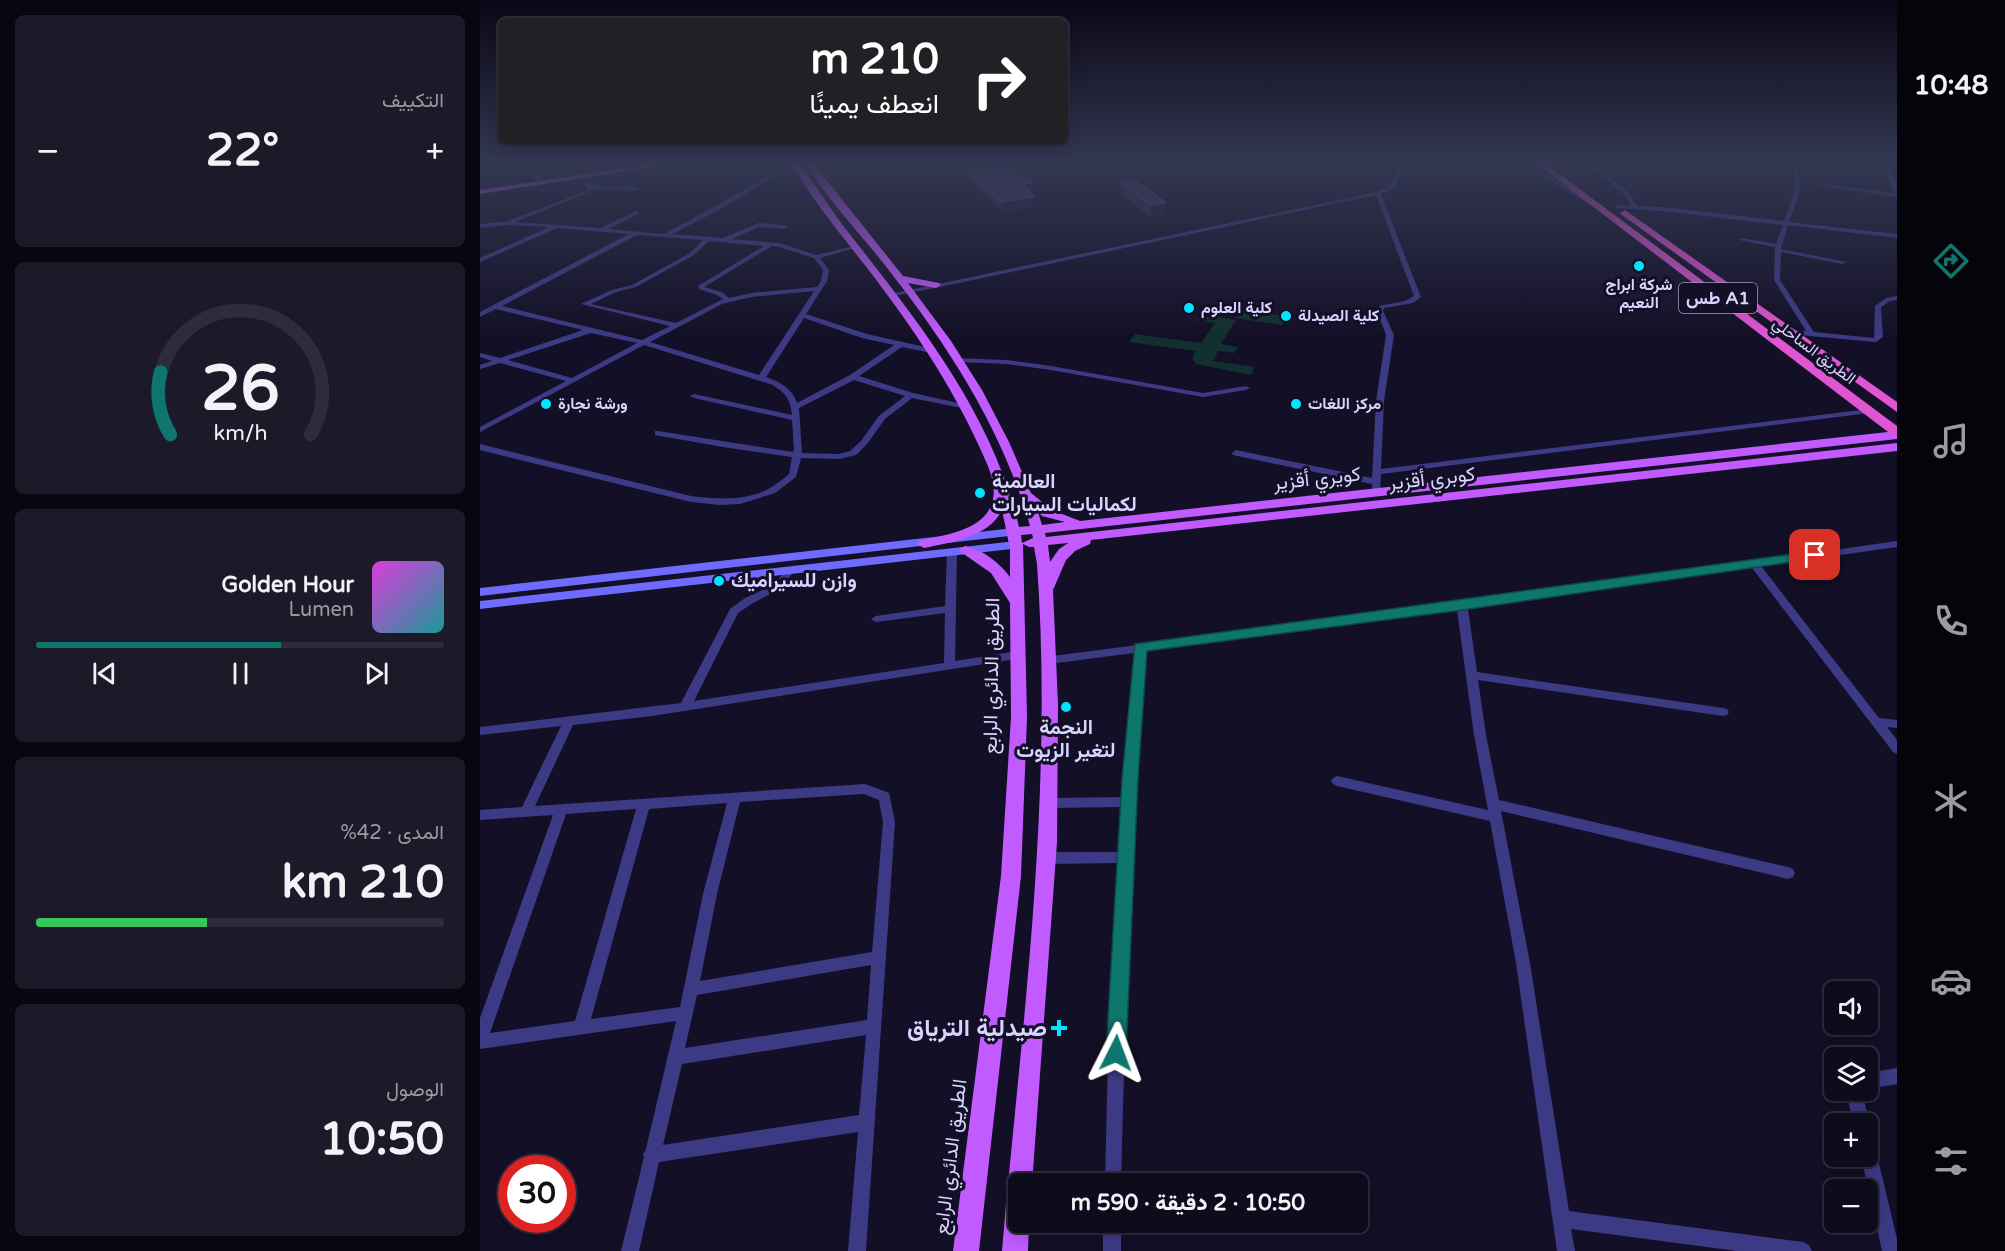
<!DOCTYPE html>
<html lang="ar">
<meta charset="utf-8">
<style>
body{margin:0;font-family:"Varela Round",Vazirmatn,sans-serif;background:#1c1929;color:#f1f3f6;direction:rtl;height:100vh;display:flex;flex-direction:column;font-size:22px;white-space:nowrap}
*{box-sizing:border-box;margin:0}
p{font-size:20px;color:#9b9ba3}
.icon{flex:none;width:33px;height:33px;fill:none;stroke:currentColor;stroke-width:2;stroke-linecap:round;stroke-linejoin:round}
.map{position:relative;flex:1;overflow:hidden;direction:ltr}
.details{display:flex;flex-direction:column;gap:15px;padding:15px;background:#08060f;width:480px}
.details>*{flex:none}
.banner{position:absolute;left:18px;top:18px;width:570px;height:126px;border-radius:9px;box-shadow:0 3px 15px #0003,0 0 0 2px #2e2b3b;direction:rtl;background:#202124;color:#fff;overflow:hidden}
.fabs{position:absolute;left:1344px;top:981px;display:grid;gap:12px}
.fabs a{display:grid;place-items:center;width:54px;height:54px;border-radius:9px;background:#0e0b1c;box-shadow:0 3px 15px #0003,0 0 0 2px #2e2b3b;font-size:30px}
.speed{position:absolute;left:18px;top:1155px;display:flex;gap:12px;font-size:30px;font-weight:700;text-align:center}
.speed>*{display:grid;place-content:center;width:78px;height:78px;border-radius:50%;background:#0e0b1c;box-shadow:0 3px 15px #0003,0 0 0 2px #2e2b3b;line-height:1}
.speed .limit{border:9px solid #d22;background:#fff;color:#111}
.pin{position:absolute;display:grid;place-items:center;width:51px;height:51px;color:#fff;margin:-26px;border-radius:12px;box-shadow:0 3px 9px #0006}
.me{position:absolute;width:66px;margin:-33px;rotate:3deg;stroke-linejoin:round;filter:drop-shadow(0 0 4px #0008)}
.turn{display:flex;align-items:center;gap:21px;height:126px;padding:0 30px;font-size:27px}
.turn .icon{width:78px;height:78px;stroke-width:2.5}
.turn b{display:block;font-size:42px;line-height:51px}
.big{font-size:45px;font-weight:800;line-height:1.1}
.details .card{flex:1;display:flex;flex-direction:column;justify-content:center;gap:9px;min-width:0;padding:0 21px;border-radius:9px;background:#1c1929}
.details .dial{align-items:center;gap:0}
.dial svg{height:156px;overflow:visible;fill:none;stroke:#2e2b3b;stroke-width:7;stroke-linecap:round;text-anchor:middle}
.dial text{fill:#f1f3f6;stroke:none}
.song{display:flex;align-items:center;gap:18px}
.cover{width:72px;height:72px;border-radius:9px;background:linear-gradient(135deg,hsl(300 70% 55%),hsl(180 70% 35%))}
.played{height:6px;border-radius:3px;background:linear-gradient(90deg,#0f766e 60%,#2e2b3b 60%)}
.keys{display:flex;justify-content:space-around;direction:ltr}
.heat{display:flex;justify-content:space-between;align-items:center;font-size:33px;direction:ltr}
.charge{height:9px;border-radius:4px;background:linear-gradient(90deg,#34c759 42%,#2e2b3b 0)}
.trip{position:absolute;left:528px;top:1173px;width:360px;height:60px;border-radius:9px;background:#0e0b1c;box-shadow:0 3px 15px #0003,0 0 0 2px #2e2b3b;font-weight:800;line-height:60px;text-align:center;direction:rtl}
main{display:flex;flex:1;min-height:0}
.tabs{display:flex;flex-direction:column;width:108px;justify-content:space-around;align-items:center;background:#06040b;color:#9b9ba3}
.tabs .icon{width:42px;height:42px}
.tabs .active{color:#0f766e}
.tabs b{font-size:27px;color:#f1f3f6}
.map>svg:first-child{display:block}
.green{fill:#12302f}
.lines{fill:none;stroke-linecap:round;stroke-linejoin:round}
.minor{fill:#3d3a85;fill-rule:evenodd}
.secondary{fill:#6f6bff;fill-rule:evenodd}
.primary{fill:#c25bff;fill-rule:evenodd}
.trunk{fill:#e055d1;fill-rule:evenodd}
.wall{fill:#312854}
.shaded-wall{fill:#1d163a}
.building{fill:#433a66;stroke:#5a527e;stroke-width:1.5}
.route{fill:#0f766e;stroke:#0a4d48;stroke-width:1.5}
.poi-dot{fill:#00e5ff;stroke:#130f26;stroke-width:2}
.labels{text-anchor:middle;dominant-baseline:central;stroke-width:6;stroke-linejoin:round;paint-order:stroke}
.far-poi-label{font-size:16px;font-weight:bold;fill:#d9d4ff;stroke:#130f26;text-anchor:start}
.far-street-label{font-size:16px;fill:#d9d4ff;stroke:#130f26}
.shield{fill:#130f26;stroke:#9e99be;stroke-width:1.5}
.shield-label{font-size:18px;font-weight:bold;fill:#d9d4ff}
.street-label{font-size:20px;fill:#d9d4ff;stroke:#130f26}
.poi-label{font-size:20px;font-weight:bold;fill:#d9d4ff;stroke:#130f26;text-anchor:start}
.near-poi-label{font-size:24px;font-weight:bold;fill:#d9d4ff;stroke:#130f26;text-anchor:end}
</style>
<main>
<nav class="tabs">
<b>10:48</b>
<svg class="icon active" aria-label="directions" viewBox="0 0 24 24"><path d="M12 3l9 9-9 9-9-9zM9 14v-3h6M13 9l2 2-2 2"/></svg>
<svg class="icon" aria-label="music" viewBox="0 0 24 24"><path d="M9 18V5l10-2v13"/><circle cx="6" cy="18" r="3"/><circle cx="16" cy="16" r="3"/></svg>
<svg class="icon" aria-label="phone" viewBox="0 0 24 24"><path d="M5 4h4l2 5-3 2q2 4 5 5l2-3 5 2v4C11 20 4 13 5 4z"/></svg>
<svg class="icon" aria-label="climate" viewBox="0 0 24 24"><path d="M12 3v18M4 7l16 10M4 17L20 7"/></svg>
<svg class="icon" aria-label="car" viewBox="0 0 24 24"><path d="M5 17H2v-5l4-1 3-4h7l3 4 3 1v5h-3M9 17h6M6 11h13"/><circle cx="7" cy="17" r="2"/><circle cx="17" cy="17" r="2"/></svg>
<svg class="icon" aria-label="filters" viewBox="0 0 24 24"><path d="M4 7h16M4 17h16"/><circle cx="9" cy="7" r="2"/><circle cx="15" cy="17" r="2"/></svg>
</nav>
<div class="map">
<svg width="1417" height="1251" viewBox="0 0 1417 1251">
<rect width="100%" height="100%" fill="#130f26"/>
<!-- green -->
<g class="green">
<polygon points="779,303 787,304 782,313 806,316 802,325 756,318 762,309"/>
<polygon points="732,316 756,320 741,344 758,347 754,353 738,351 733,361 775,367 771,375 716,364 712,358 716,351 649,342 655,334 721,343 735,323 714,320"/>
</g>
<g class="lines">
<!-- minor -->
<g class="minor">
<polygon points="23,163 30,163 34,165 31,167"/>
<polygon points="49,163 54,163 49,167 49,169 61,178 61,180 57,180 44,171 43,166"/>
<polygon points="144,163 151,163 155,165 152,167"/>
<path d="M311 163H317L237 211 192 234 243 238 278 223 304 225 307 227 304 229 279 227 252 239 300 243 336 255 378 245V247L340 258 349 270 347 281 326 314 387 334 454 349 455 351 451 353 422 347 379 376 433 393 487 405V409L432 398 405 419 387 444 376 455 359 459 321 458 316 477 295 493 260 504 240 505 211 502 0 450V444L211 496C237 499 266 502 290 488 297 484 303 479 309 474L312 457 249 448 175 435V431H178L313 452 314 449 312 420 214 398 210 396 214 394 312 415C310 398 306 394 293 385L164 345 0 432V427L86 381 20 363 0 369V365L12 361 0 357V353L20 358 103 330 16 309 0 317V312L149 234 77 228 0 262V258L69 227 26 225 0 228V224L29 221 30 220 109 190 104 185 107 183C122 190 143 183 159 189L156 191 130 189 114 190 35 222 121 228 156 211 158 212V214L129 229 184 234 232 208ZM157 235 223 240 210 253 152 285 132 290 101 304 190 326 162 340 22 306ZM229 241 284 246 218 286 219 289 237 295 243 299 196 323 111 304 136 292 156 287 214 255ZM292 246 299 247 334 258 343 270 341 281 337 287 271 293 249 298 242 292 224 287ZM334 291 279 375 170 342 242 304 271 297ZM324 318 382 338 414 345 370 375 317 403C312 388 300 382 286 377ZM111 333 157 343 92 378 28 360ZM374 380 425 396 399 416 381 441 370 451 359 454 322 453 319 408Z"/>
<polygon points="920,163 926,163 914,188 901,194 941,297 933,303 904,308 903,311 914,335 904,401 901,469 1389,409 1393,411 1389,413 901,474 900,492 896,495 892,492 892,484 753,455 752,453 756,450 892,478 896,401 906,335 897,311 899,306 925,301 934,296 896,195 474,284 413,296 410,294 897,192 909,187"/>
<polygon points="1043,163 1049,163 1120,207 1115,208"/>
<path d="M1107 163H1113L1149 193 1157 206 1182 207 1304 221C1311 202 1320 183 1311 163H1316C1326 183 1316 202 1309 222L1417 234V238L1308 225 1301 249 1366 262 1363 264 1301 252 1300 280 1334 332 1394 338 1395 306 1406 298 1417 296V300L1410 301 1401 307 1403 337 1396 342 1307 334V330H1310L1326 331 1294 280 1295 247 1259 240 1262 238 1296 244 1303 225 1182 211 1135 208V206L1137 205 1151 206 1145 195Z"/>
<polygon points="1405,163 1411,163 1417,188 1417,197 1341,186 1344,184 1413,193 1408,179"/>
<polygon points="475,358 527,360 571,366 723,393 766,386 770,388 766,390 723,397 571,370 527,364 478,362 475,362"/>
<path d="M1417 541V547L1281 566 1399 718 1417 720V728L1407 727 1417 740V754L1413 752 1272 568 988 609 997 672 1243 708 1247 709 1249 712 1247 715 1243 716 998 680 1006 735 1019 800 1308 867 1313 869 1315 873 1313 877 1308 879 1021 811 1050 963 1089 1211 1323 1242 1329 1245 1332 1251H1257L1091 1229 1095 1251H1077L1036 963 1010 821 857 786 853 784 851 781 853 778 857 776 1008 810 994 735 977 610 665 651C653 828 645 1006 641 1184H625L628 1053 639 863 567 864 562 862 560 858 562 854 567 852H640L642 807 571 808 567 807 565 803 567 799 571 798 643 797 654 653 569 664 565 663 564 660 565 657 982 603 1269 562 1273 560 1277 561Z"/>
<path d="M472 548 477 551 475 661 538 651 542 652 543 655 542 658 172 716 93 725 55 806 385 784 409 793 415 822 386 1251H368L378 1132 179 1162 159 1251H141L164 1157 163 1155 166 1149 196 1021 0 1049V1018L73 815 0 820V810L42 807 81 726 0 735V727L201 703 250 609 265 598 295 584 306 569 309 568 314 571 302 588 273 603 258 613 214 701 464 663 465 613 396 622 391 619 396 616 465 606 467 551ZM384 794 399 800 403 822 392 952 220 981 237 894 260 802ZM247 803 223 894 200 1007 111 1019 169 809ZM156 809 95 1021 10 1033 86 814ZM391 965 387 1020 205 1048 217 995ZM386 1035 379 1115 183 1145 202 1064Z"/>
<polygon points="1417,1068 1417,1084 1388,1089 1388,1073"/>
<polygon points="1370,1090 1386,1090 1384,1099 1389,1124 1388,1128 1388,1124 1373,1124 1368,1099"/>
<polygon points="1388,1143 1394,1145 1396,1151 1417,1239 1417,1251 1402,1251 1381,1156 1388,1156"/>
<rect x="623" y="1222" width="18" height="29"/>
</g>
<!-- secondary -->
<g class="secondary">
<polygon points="534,528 540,532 538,535 0,596 0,588"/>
<polygon points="536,541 540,542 542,545 540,548 0,609 0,601"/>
</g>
<!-- primary -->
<g class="primary">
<polygon points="181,163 198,163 0,194 0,190"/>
<path d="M311 163H318L324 170C340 192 355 216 372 237 441 325 513 416 539 527L550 526C523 429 465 341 404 264 378 231 346 198 326 163H333L423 276 459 283 461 285 456 288 428 283 471 341 502 390 529 442 551 493 572 510 600 521 1417 431V439L565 533 566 537 1417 443V451L611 540 610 544 595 551 586 560 573 590 578 705 577 842 552 1184H538V1222H549L548 1251H522L526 1204 529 1195 534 1194 528 1184C548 978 572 772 557 564L554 547H549L543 544 547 717 541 876 499 1251H473L521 876 531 717 530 603 511 573 478 550 485 546C503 550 519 562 530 577V549L522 510C508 538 471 542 444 548L437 544 439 541C464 535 503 531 512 503 518 484 507 464 499 446 471 384 432 327 391 273 363 237 333 201 311 163ZM558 512 562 516 585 522 562 525ZM552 534 553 538 542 543 541 535ZM588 543 579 549 570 562 568 545Z"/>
</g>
<!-- trunk -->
<g class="trunk">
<polygon points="1056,163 1065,163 1417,426 1417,436 1412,435"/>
<polygon points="1145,210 1417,402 1417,412 1142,215 1140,213"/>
</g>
</g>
<!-- wall -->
<g class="wall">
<polygon points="488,172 554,191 550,192 555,206 523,212 490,181"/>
<polygon points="640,182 685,214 671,217 641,194"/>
</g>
<!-- shaded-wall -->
<g class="shaded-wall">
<polygon points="553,182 554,191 544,193 543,184"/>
<polygon points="554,196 555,206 523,212 522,202"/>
<polygon points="685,202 685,214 671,217 671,205"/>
</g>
<!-- building -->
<g class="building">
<polygon points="531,165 553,182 543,184 554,196 522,202 488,172"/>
<polygon points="654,180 685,202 671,205 640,182"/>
</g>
<!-- sky -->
<linearGradient id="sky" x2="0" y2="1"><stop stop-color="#0a0815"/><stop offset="0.48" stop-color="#333752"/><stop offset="1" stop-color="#333752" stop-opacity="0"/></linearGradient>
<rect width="1417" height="338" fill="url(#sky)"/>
<!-- route -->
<polygon class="route" points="1335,551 1339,552 1341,555 1339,558 982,610 667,651 658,779 646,1053 643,1060 636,1063 629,1060 626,1053 642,779 655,644"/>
<!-- markers -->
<g class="poi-dot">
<circle cx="1159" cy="266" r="6"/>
<circle cx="709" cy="308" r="6"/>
<circle cx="806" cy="316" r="6"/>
<circle cx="66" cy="404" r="6"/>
<circle cx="816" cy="404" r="6"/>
<circle cx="500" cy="493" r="6"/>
<circle cx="239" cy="581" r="6"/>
<circle cx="586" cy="707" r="6"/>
<path d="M576 1019h6v6h6v6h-6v6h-6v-6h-6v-6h6z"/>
</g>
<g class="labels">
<!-- far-poi labels -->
<g class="far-poi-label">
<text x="1159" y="285" text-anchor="middle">شركة ابراج<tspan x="1159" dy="18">النعيم</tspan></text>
<text x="721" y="308">كلية العلوم</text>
<text x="818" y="316">كلية الصيدلة</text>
<text x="78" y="404">ورشة نجارة</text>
<text x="828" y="404">مركز اللغات</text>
</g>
<!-- far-street labels -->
<g class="far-street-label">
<text transform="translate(1334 351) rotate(37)">الطريق الساحلي</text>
</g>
<!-- shield labels -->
<rect class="shield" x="1199" y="283" width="78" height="30" rx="4.5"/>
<g class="shield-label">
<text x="1238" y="298">طس A1</text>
</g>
<!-- street labels -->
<g class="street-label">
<text transform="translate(837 479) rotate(-6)">كويري أقزير</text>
<text transform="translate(952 479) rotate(-6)">كوبري أقزير</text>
<text transform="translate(512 676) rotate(-89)">الطريق الدائري الرابع</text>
<text transform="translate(471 1157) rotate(-83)">الطريق الدائري الرابع</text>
</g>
<!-- poi labels -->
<g class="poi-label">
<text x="512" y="482">العالمية<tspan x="512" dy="23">لكماليات السيارات</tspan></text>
<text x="251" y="581">وازن للسيراميك</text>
<text x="586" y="728" text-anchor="middle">النجمة<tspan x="586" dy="23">لتغير الزيوت</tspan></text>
</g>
<!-- near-poi labels -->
<g class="near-poi-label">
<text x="567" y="1028">صيدلية الترياق</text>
</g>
</g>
</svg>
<div class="fabs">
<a><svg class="icon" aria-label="sound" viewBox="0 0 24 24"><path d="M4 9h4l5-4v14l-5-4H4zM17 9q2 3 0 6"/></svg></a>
<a><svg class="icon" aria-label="layers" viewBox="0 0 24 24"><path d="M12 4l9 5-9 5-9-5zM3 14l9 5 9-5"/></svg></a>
<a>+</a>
<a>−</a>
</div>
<div class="speed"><div class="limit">30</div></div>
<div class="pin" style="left:1335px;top:555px;background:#d93025"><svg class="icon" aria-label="arrive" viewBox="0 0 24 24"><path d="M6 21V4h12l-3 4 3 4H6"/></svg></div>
<svg class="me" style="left:636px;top:1053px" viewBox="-20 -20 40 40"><path d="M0-17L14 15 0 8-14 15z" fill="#0f766e" stroke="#fff" stroke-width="4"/></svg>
<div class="trip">10:50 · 2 دقيقة · 590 m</div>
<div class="banner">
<div class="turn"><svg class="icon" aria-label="right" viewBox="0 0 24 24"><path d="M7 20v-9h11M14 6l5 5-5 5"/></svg><div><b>210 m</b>انعطف يمينًا</div></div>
</div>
</div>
<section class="details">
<div class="card"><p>التكييف</p>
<div class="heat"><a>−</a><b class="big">22°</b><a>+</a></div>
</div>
<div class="card dial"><svg viewBox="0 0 100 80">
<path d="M14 69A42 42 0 1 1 86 69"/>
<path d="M14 69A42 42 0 0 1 9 37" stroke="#0f766e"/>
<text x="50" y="56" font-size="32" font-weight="700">26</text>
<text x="50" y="72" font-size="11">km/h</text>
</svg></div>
<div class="card">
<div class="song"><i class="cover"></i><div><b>Golden Hour</b><p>Lumen</p></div></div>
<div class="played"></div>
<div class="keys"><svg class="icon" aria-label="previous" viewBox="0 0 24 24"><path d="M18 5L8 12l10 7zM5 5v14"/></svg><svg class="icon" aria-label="pause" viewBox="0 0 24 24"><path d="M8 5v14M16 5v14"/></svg><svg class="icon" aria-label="next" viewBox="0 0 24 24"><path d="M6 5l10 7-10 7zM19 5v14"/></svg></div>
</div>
<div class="card"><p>المدى · 42%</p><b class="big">210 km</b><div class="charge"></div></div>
<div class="card"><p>الوصول</p><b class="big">10:50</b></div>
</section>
</main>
